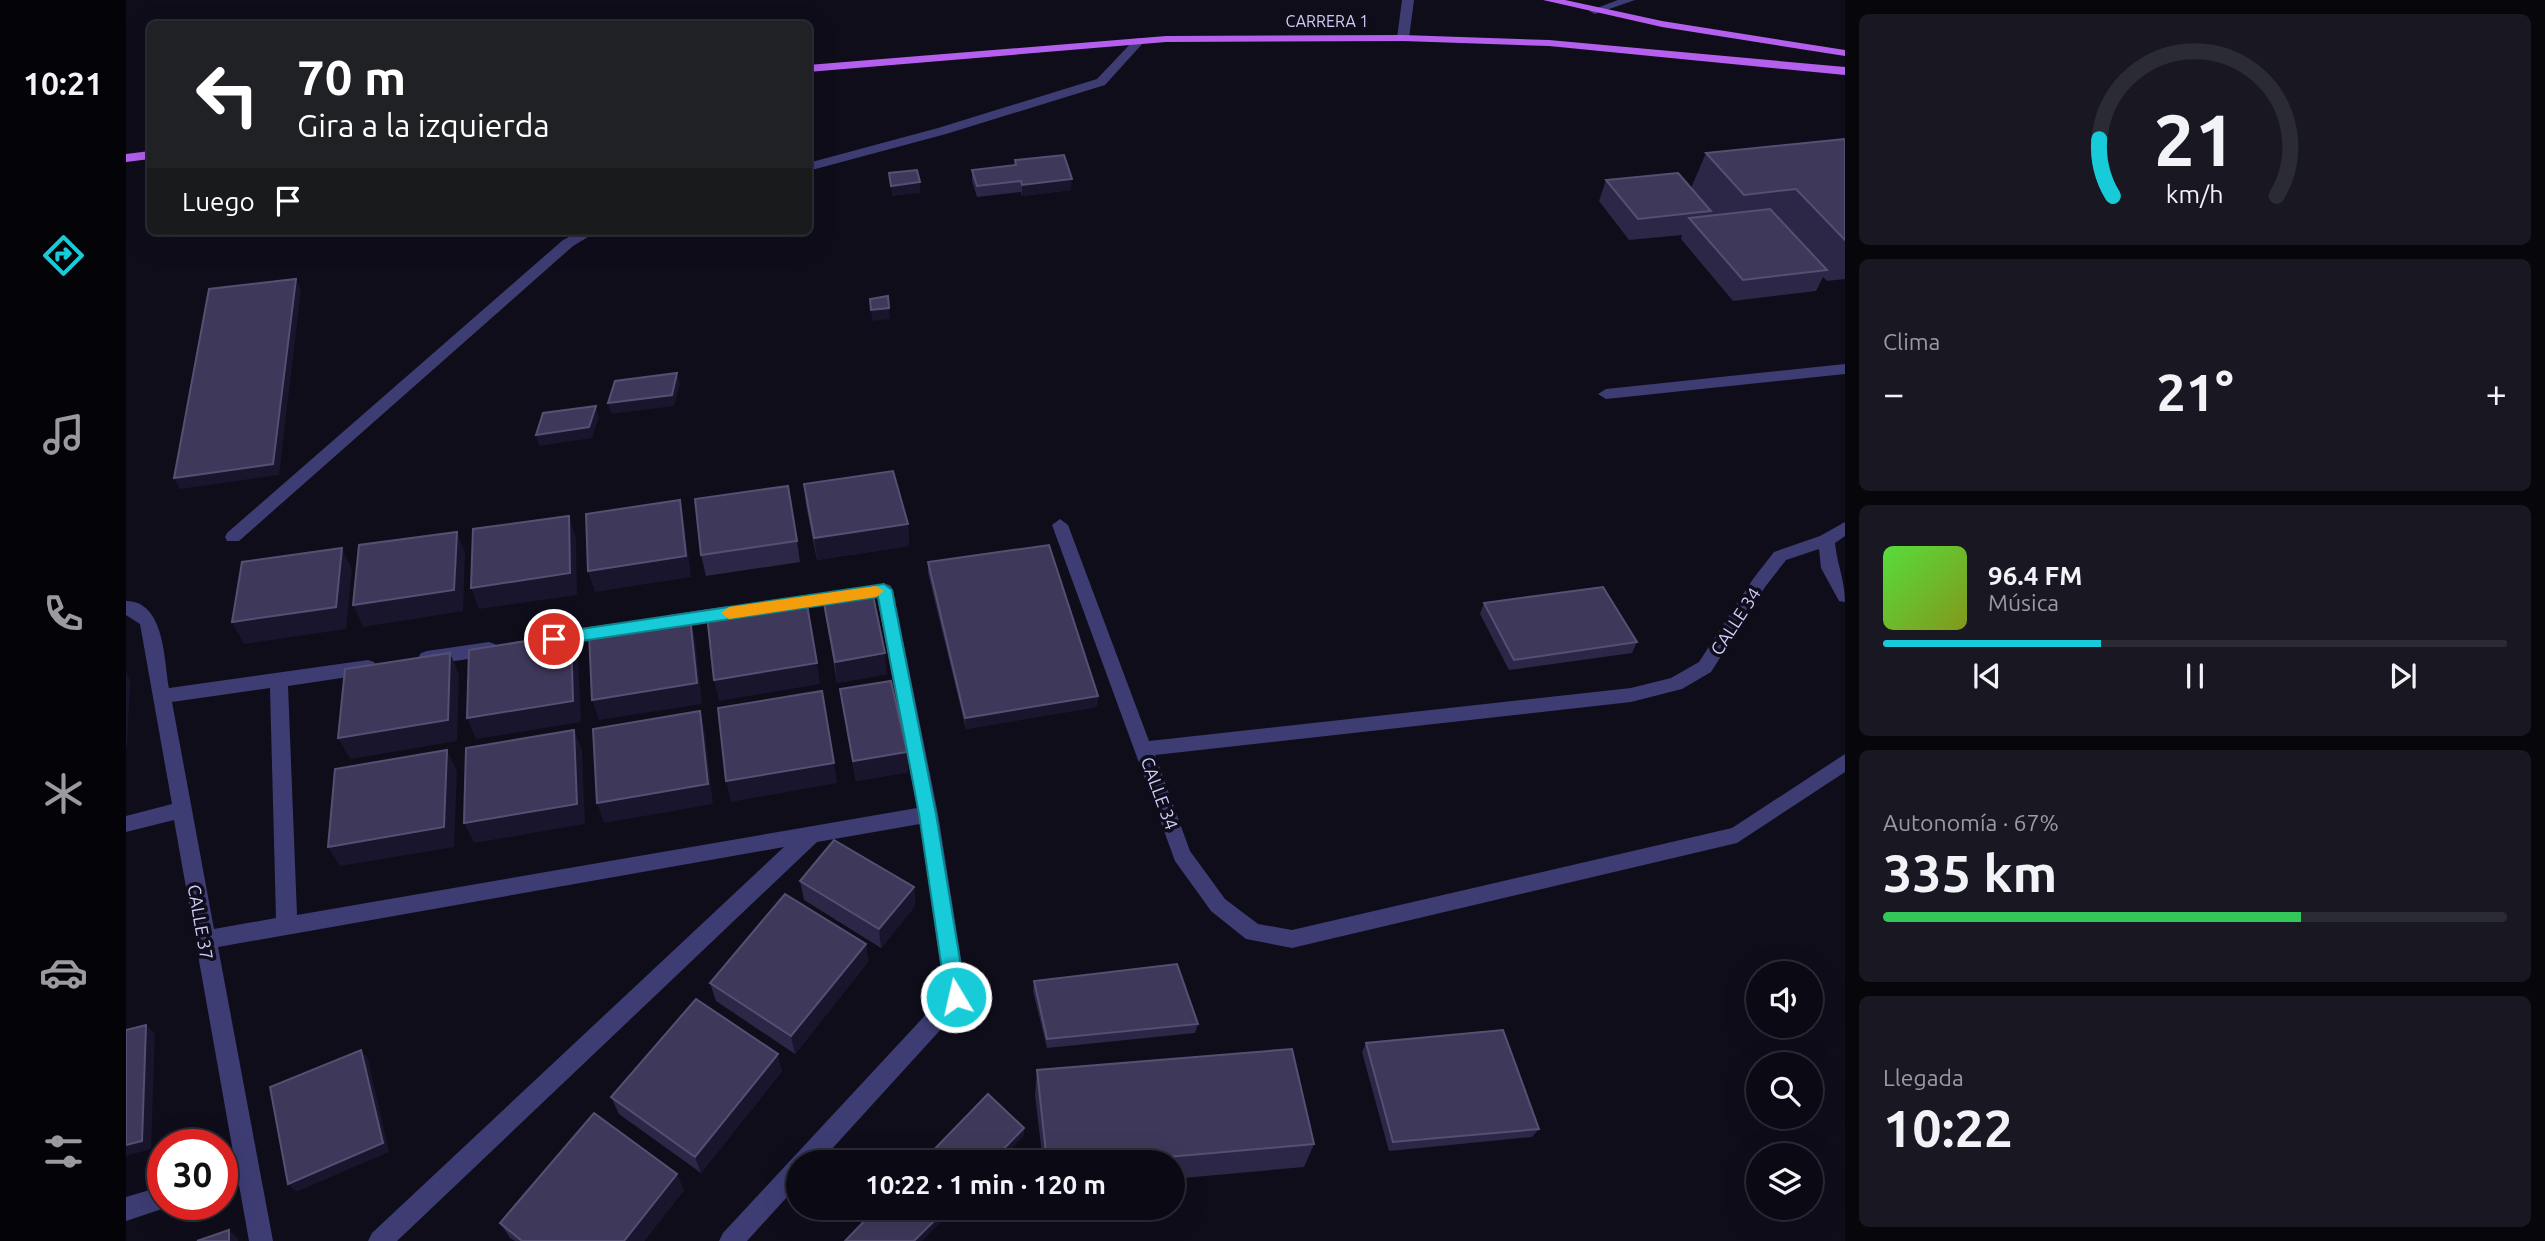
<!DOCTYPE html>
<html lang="es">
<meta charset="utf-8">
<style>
body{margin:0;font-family:Ubuntu,sans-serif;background:#191822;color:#f1f3f6;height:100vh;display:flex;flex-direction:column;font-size:26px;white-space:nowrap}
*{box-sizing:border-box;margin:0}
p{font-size:23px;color:#9a9aa0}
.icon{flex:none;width:38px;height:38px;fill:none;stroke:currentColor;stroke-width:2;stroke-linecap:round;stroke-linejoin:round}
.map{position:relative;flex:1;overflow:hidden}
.side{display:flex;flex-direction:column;gap:14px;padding:14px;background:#06060b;width:700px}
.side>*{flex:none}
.top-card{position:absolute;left:21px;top:21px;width:665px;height:214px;border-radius:10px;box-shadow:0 7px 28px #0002,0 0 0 2px #2b2b34;background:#202124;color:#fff;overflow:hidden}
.tools{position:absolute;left:1620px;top:961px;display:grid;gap:14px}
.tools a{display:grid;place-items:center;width:77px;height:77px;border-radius:50%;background:#0b0a14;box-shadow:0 7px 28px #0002,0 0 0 2px #2b2b34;font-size:35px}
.speed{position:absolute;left:21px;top:1129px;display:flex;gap:14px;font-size:35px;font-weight:700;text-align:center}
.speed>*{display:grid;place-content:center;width:91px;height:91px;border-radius:50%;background:#0b0a14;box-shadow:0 7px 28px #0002,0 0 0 2px #2b2b34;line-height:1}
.speed .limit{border:10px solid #d22;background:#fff;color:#111}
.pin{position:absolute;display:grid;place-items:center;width:60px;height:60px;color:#fff;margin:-30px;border:4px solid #fff;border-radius:50%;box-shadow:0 2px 7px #0007}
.me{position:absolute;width:77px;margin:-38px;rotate:351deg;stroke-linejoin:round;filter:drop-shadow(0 0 5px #0008)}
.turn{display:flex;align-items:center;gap:24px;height:147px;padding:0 35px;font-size:32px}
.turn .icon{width:91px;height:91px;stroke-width:2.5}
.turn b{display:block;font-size:49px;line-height:60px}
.then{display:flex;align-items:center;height:66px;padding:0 35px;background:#0003;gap:14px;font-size:26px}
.big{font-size:52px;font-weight:700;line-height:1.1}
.side .tile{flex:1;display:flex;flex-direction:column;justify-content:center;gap:10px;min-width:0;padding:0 24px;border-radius:10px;background:#191822}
.side .dial{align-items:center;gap:0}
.dial svg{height:182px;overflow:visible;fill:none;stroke:#2b2b34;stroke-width:7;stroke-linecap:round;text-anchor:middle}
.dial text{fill:#f1f3f6;stroke:none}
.song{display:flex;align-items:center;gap:21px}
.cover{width:84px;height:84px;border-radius:10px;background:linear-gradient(135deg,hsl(110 70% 55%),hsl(70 70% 35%))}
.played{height:7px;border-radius:4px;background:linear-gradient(90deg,#18cbd9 35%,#2b2b34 35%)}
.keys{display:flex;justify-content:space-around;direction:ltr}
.heat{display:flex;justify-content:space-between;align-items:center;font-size:38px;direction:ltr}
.charge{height:10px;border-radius:5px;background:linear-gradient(90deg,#34c759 67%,#2b2b34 0)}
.trip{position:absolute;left:660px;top:1150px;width:399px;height:70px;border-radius:35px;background:#0b0a14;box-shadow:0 7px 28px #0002,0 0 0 2px #2b2b34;font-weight:700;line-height:70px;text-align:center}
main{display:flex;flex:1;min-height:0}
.tabs{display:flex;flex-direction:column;width:126px;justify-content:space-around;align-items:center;background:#040408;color:#9a9aa0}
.tabs .icon{width:49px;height:49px}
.tabs .selected{color:#18cbd9}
.tabs b{font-size:32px;color:#f1f3f6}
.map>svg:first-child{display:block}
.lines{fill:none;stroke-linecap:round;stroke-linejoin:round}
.minor{fill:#3d3d74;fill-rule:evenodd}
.major{fill:#b45fed;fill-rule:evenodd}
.wall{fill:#2c2746}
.shaded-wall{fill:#19152d}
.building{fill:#3e395a;stroke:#555073;stroke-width:2}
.route{fill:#18cbd9;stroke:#10848d;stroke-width:2}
.slow{fill:#f59e0b}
.labels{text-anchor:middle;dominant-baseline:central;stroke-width:7;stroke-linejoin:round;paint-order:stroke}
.far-street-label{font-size:16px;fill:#d0ccf9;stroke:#0f0d1a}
.street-label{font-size:18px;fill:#d0ccf9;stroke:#0f0d1a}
</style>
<main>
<nav class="tabs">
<b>10:21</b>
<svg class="icon selected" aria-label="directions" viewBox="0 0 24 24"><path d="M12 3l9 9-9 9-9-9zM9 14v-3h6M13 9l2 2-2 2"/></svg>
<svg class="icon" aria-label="music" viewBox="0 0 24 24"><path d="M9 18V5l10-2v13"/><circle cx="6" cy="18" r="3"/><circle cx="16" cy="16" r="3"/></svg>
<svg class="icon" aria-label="phone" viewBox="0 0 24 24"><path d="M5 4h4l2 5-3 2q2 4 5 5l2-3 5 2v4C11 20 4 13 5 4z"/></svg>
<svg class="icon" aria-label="climate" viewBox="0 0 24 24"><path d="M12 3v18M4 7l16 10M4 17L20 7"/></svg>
<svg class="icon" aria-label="car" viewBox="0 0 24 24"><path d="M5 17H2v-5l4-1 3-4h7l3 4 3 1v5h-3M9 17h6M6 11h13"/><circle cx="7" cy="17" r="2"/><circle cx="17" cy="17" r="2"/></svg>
<svg class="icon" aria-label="filters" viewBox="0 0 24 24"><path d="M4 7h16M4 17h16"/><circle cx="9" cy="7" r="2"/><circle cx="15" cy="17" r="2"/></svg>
</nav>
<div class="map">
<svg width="1719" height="1241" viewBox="0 0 1719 1241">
<rect width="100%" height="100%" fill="#0f0d1a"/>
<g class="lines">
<!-- minor -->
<g class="minor">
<polygon points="1276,0 1288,0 1283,38 1277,41 1271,38"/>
<polygon points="1492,0 1509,0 1469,14 1463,11"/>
<polygon points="1013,38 1017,39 1017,43 979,85 820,134 682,171 682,163 812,128 971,79 1009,39"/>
<polygon points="455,231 472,231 447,246 113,541 101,541 99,537 101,533 437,240"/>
<polygon points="1719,364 1719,374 1480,399 1472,394 1480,389"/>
<path d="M934 519 942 525 1023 741 1505 688 1545 678 1573 662 1627 579 1648 552 1694 536 1719 522V536L1709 543C1711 564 1719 581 1719 602L1713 601 1695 568 1693 549 1660 560 1639 587 1585 672 1556 689 1505 702 1029 755 1064 851 1099 899 1132 924 1166 930 1606 828 1719 754V772L1611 843 1166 948 1120 939 1085 911 1049 861 926 525Z"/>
<path d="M758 584 764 585 767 590 812 814 841 997 838 1004 694 1162H672V1185L621 1241H593L597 1233 819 994 794 824 691 842 271 1241H242L246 1233 658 847 92 947 147 1241H123L113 1185 96 1191V1167L109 1163 48 820 0 832V816L46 804 14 624 0 615V601C39 601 38 660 43 688L242 660 248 662 251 667 248 672 242 674 162 686 171 915 791 808 751 597 658 611 652 610 649 605 652 600 658 599ZM144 688 150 918 88 929 46 702Z"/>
<polygon points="602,606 608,608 611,613 608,618 602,620 543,629 537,627 534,622 537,617 543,615"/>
<polygon points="485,624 491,626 494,631 491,636 485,638 422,647 416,645 413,640 416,635 422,633"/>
<polygon points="363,642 369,644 372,649 369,654 363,656 301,665 295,663 292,658 295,653 301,651"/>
<polygon points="37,1186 37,1204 46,1204 45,1206 0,1221 0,1197"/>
</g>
<!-- major -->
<g class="major">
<polygon points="1417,0 1439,0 1536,21 1719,50 1719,56 1536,27"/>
<polygon points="1277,35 1423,40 1719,67 1719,75 1423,46 1277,41 1040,42 682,72 682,65 1040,36"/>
<polygon points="24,151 24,159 0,162 0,154"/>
</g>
</g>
<!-- wall -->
<g class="wall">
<polygon points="1719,139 1719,279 1701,281 1697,277 1690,291 1607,301 1555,239 1556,235 1503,240 1473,201 1480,180 1565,188 1580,153"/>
<polygon points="889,160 945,190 896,196 895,192 851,197 846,181 846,170 889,165"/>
<polygon points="678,484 782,524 783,546 691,560 680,505"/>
<polygon points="671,541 674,562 580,576 575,555"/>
<polygon points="802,562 972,696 971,707 840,729 802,573"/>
<polygon points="697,598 761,674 711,683 700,619"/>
<polygon points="1358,603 1511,642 1506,653 1383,670 1354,614"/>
<polygon points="714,689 781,752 782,772 730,781 717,710"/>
<polygon points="674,881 788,887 789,906 755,948 678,900"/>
<polygon points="740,944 742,962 669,1054 590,1001 584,983"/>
<polygon points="908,981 1072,1024 1069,1033 921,1048 907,991"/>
<polygon points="1240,1043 1413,1129 1406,1137 1263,1151 1236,1052"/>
<polygon points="911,1070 1188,1144 1178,1167 1046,1179 1046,1162 917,1162 909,1095"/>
<polygon points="656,1071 575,1173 493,1114 485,1097"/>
<polygon points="558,1190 518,1241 389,1241 384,1238 374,1223"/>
</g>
<!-- shaded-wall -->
<g class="shaded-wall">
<polygon points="946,179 945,190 896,196 896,185"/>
<polygon points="794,182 794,193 766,196 765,186"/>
<polygon points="170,279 175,290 153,475 54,489 48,478"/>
<polygon points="763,308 764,319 746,321 745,310"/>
<polygon points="551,373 554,384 548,406 485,414 482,403"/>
<polygon points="470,406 473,417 466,438 413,446 410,435"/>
<polygon points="554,500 558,522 565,577 469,592 462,571"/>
<polygon points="443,516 450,538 451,595 353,609 345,588"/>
<polygon points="782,524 783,546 691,560 688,538"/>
<polygon points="331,532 339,553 337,611 237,627 227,605"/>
<polygon points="216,548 226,569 220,629 118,644 106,622"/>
<polygon points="564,617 569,638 576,704 473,720 466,700"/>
<polygon points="445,634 452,655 455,722 350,739 341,718"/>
<polygon points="324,653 333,674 331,741 224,759 212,738"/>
<polygon points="759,653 761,674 711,683 709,662"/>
<polygon points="691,663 694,684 593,701 588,680"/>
<polygon points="0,672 4,681 1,747 0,747"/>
<polygon points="972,696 971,707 840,729 839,718"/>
<polygon points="574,711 579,732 587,804 478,823 471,803"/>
<polygon points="448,730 456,750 459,824 348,843 338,823"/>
<polygon points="321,750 331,771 328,847 214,866 202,847"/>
<polygon points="781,752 782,772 730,781 727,761"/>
<polygon points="708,763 711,783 605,802 600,781"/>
<polygon points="788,887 789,906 755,948 753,929"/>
<polygon points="740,944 742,962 669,1054 665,1036"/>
<polygon points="20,1025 29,1034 25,1149 0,1156 0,1145"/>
<polygon points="235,1050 242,1059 263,1152 170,1192 162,1184"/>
<polygon points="652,1054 656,1071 575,1173 569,1157"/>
<polygon points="898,1128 898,1136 873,1162 865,1162"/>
<polygon points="551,1174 558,1190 518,1241 498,1241"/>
<polygon points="821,1208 829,1208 796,1241 788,1241"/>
<polygon points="103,1230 112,1238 112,1241 103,1241"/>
</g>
<!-- building -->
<g class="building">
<polygon points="1719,139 1719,240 1670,189 1618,195 1580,153"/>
<polygon points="938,155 946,179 896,185 895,181 851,186 846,170 890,165 889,160"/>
<polygon points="791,170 794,182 765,186 763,173"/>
<polygon points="1552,173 1585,211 1512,219 1480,180"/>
<polygon points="1644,209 1701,270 1617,280 1563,218"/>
<polygon points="170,279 147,464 48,478 83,289"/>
<polygon points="762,296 763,308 745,310 744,299"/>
<polygon points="551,373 546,395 482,403 489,381"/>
<polygon points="470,406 463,427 410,435 417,413"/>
<polygon points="767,471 782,524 688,538 678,484"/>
<polygon points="662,486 671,541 575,555 569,499"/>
<polygon points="554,500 560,556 462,571 460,514"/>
<polygon points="443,516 444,573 345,588 347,529"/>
<polygon points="331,532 328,590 227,605 233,545"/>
<polygon points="923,545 972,696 839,718 802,562"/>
<polygon points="216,548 210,607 106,622 116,562"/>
<polygon points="1477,587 1511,642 1388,660 1358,603"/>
<polygon points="746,591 759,653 709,662 697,598"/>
<polygon points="680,599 691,663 588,680 581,615"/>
<polygon points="564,617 571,683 466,700 463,633"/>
<polygon points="445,634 447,701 341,718 343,650"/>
<polygon points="324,653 322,720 212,738 219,669"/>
<polygon points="765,681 781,752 727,761 714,689"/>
<polygon points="696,691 708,763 600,781 592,708"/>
<polygon points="574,711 582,784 471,803 467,729"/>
<polygon points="448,730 451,804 338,823 340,748"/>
<polygon points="321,750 318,827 202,847 209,769"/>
<polygon points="708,840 788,887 753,929 674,881"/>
<polygon points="659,894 740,944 665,1036 584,983"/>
<polygon points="1051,964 1072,1024 921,1039 908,981"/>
<polygon points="570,999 652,1054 569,1157 485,1097"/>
<polygon points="20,1025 16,1141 0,1145 0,1030"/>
<polygon points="1377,1030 1413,1129 1267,1142 1240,1043"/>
<polygon points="1166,1049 1188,1144 985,1162 921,1162 911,1070"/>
<polygon points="235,1050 257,1143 162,1184 144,1087"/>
<polygon points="862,1094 898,1128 865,1162 796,1162"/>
<polygon points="468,1113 551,1174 498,1241 396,1241 374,1223"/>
<polygon points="751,1208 821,1208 788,1241 719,1241"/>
<polygon points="103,1230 103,1241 71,1241"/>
</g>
<!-- route -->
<polygon class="route" points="758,584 766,590 810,814 840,997 837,1004 830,1006 823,1004 820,997 793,814 752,597 428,645 420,639 428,633"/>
<!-- slow -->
<polygon class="slow" points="750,586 758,591 750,597 603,619 595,613 603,607"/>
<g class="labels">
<!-- far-street labels -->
<g class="far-street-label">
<text x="1201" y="21">CARRERA 1</text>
</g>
<!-- street labels -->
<g class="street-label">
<text transform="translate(1609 621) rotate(-57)">CALLE 34</text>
<text transform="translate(1034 793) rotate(70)">CALLE 34</text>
<text transform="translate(75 922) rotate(80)">CALLE 37</text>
</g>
</g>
</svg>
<div class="tools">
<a><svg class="icon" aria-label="sound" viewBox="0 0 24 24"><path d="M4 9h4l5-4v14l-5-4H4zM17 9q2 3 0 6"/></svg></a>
<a><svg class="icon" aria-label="search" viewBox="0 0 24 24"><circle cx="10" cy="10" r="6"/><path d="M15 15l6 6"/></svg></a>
<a><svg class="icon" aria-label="layers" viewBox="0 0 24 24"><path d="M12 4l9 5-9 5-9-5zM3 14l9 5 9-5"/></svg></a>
</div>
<div class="speed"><div class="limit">30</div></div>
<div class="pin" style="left:428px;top:639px;background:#d93025"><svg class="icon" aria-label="arrive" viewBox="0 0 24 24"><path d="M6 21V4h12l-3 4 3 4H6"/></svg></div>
<svg class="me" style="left:830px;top:997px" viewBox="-20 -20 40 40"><circle r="17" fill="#18cbd9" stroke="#fff" stroke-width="3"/><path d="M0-11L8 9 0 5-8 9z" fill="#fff"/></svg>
<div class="trip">10:22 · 1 min · 120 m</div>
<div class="top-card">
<div class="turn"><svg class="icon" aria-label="left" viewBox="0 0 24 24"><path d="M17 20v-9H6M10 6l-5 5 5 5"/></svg><div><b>70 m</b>Gira a la izquierda</div></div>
<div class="then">Luego<svg class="icon" aria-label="arrive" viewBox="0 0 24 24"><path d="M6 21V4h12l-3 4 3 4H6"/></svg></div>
</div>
</div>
<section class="side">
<div class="tile dial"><svg viewBox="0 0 100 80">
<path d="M14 69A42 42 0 1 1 86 69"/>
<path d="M14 69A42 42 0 0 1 8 44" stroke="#18cbd9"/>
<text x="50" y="56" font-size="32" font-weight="700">21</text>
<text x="50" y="72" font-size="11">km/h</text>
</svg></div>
<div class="tile"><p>Clima</p>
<div class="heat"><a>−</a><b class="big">21°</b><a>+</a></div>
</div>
<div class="tile">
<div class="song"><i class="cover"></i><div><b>96.4 FM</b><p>Música</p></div></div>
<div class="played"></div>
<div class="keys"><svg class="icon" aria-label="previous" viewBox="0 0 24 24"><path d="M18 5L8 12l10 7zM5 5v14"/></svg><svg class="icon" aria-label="pause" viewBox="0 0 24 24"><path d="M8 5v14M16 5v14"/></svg><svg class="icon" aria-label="next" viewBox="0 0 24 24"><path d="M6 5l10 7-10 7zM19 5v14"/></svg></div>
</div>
<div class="tile"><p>Autonomía · 67%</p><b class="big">335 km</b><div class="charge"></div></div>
<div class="tile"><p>Llegada</p><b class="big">10:22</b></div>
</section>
</main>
